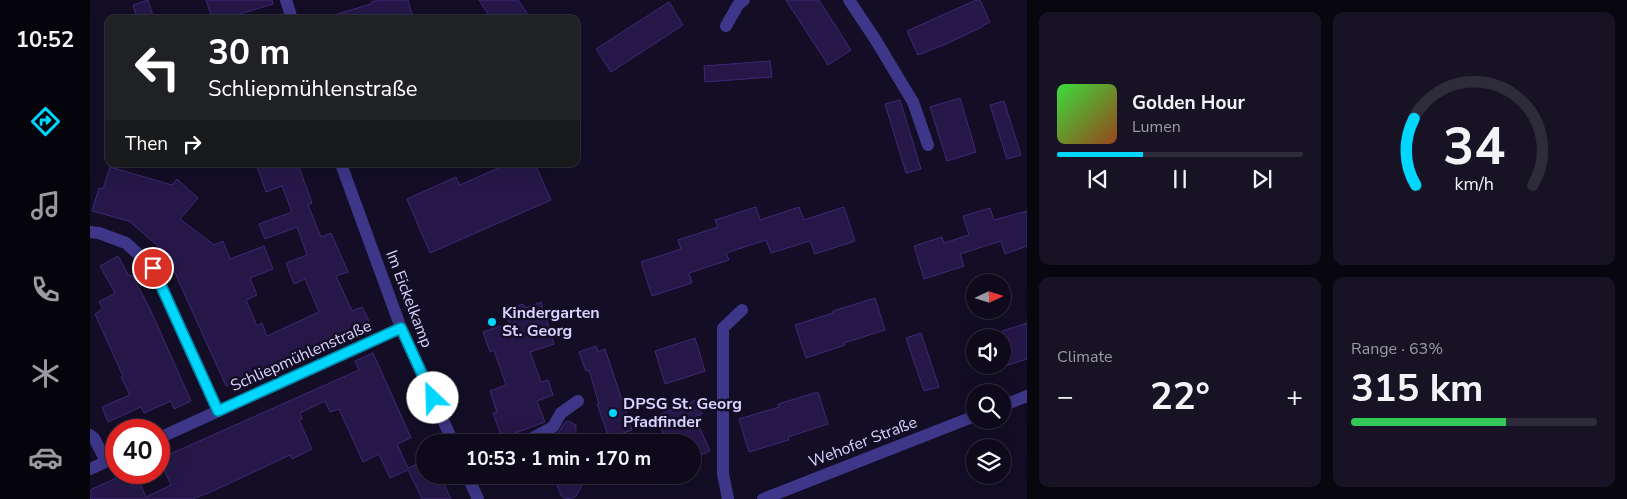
<!DOCTYPE html>
<meta charset="utf-8">
<style>
body{margin:0;font-family:"Nunito Sans",sans-serif;background:#171325;color:#f1f3f6;height:100vh;display:flex;flex-direction:column;font-size:19px;white-space:nowrap}
*{box-sizing:border-box;margin:0}
p{font-size:16px;color:#9b9aa3}
.icon{flex:none;width:28px;height:28px;fill:none;stroke:currentColor;stroke-width:2;stroke-linecap:round;stroke-linejoin:round}
.map{position:relative;flex:1;overflow:hidden}
.sheet{display:flex;flex-direction:column;gap:12px;padding:12px;background:#08060f;width:600px}
.sheet>*{flex:none}
.banner{position:absolute;left:15px;top:15px;width:475px;height:152px;border-radius:10px;box-shadow:0 5px 20px #0002,0 0 0 1px #2e2b3b;background:#202124;color:#fff;overflow:hidden}
.needle{width:32px;rotate:86deg}
.fabs{position:absolute;left:876px;top:274px;display:grid;gap:10px}
.fabs a{display:grid;place-items:center;width:45px;height:45px;border-radius:50%;background:#0e0a1c;box-shadow:0 5px 20px #0002,0 0 0 1px #2e2b3b;font-size:25px}
.speed{position:absolute;left:15px;top:419px;display:flex;gap:10px;font-size:25px;font-weight:700;text-align:center}
.speed>*{display:grid;place-content:center;width:65px;height:65px;border-radius:50%;background:#0e0a1c;box-shadow:0 5px 20px #0002,0 0 0 1px #2e2b3b;line-height:1}
.speed .limit{border:8px solid #d22;background:#fff;color:#111}
.pin{position:absolute;display:grid;place-items:center;width:42px;height:42px;color:#fff;margin:-21px;border:2px solid #fff;border-radius:50%;box-shadow:0 1px 5px #0007}
.me{position:absolute;width:55px;margin:-28px;rotate:336deg;stroke-linejoin:round;filter:drop-shadow(0 0 4px #0008)}
.turn{display:flex;align-items:center;gap:18px;height:105px;padding:0 20px;font-size:22px}
.turn .icon{width:65px;height:65px;stroke-width:2.5}
.turn b{display:block;font-size:35px;line-height:42px}
.then{display:flex;align-items:center;height:48px;padding:0 20px;background:#0003;gap:10px;font-size:19px}
.big{font-size:38px;font-weight:700;line-height:1.1}
.sheet .card{flex:1;display:flex;flex-direction:column;justify-content:center;gap:8px;min-width:0;padding:0 18px;border-radius:10px;background:#171325}
.sheet .dial{align-items:center;gap:0}
.dial svg{height:130px;overflow:visible;fill:none;stroke:#2e2b3b;stroke-width:7;stroke-linecap:round;text-anchor:middle}
.dial text{fill:#f1f3f6;stroke:none}
.song{display:flex;align-items:center;gap:15px}
.cover{width:60px;height:60px;border-radius:8px;background:linear-gradient(135deg,hsl(120 70% 55%),hsl(20 70% 35%))}
.played{height:5px;border-radius:2px;background:linear-gradient(90deg,#00d6fe 35%,#2e2b3b 35%)}
.keys{display:flex;justify-content:space-around;direction:ltr}
.heat{display:flex;justify-content:space-between;align-items:center;font-size:28px;direction:ltr}
.charge{height:8px;border-radius:4px;background:linear-gradient(90deg,#34c759 63%,#2e2b3b 0)}
.sheet .tiles{flex:1;display:grid;gap:12px;grid-template-columns:repeat(2,1fr)}
.trip{position:absolute;left:326px;top:434px;width:285px;height:50px;border-radius:25px;background:#0e0a1c;box-shadow:0 5px 20px #0002,0 0 0 1px #2e2b3b;font-weight:700;line-height:50px;text-align:center}
main{display:flex;flex:1;min-height:0}
.tabs{display:flex;flex-direction:column;width:90px;justify-content:space-around;align-items:center;background:#06040b;color:#9b9aa3}
.tabs .icon{width:35px;height:35px}
.tabs .selected{color:#00d6fe}
.tabs b{font-size:22px;color:#f1f3f6}
.map>svg:first-child{display:block}
.building{fill:#251848;stroke:#3d2976}
.lines{fill:none;stroke-linecap:round;stroke-linejoin:round}
.minor{stroke:#3e3688;stroke-width:12}
.route-casing{stroke:#008ba5;stroke-width:12}
.route{stroke:#00d6fe;stroke-width:9}
.poi-dot{fill:#00d6fe;stroke:#130e26;stroke-width:2}
.labels{text-anchor:middle;dominant-baseline:central;stroke-width:5;stroke-linejoin:round;paint-order:stroke}
.street-label{font-size:16px;fill:#dad3ff;stroke:#130e26}
.poi-label{font-size:16px;font-weight:bold;fill:#dad3ff;stroke:#130e26;text-anchor:start}
</style>
<main>
<nav class="tabs">
<b>10:52</b>
<svg class="icon selected" aria-label="directions" viewBox="0 0 24 24"><path d="M12 3l9 9-9 9-9-9zM9 14v-3h6M13 9l2 2-2 2"/></svg>
<svg class="icon" aria-label="music" viewBox="0 0 24 24"><path d="M9 18V5l10-2v13"/><circle cx="6" cy="18" r="3"/><circle cx="16" cy="16" r="3"/></svg>
<svg class="icon" aria-label="phone" viewBox="0 0 24 24"><path d="M5 4h4l2 5-3 2q2 4 5 5l2-3 5 2v4C11 20 4 13 5 4z"/></svg>
<svg class="icon" aria-label="climate" viewBox="0 0 24 24"><path d="M12 3v18M4 7l16 10M4 17L20 7"/></svg>
<svg class="icon" aria-label="car" viewBox="0 0 24 24"><path d="M5 17H2v-5l4-1 3-4h7l3 4 3 1v5h-3M9 17h6M6 11h13"/><circle cx="7" cy="17" r="2"/><circle cx="17" cy="17" r="2"/></svg>
</nav>
<div class="map">
<svg width="937" height="499" viewBox="0 0 937 499">
<rect width="100%" height="100%" fill="#130e26"/>
<!-- building -->
<g class="building">
<polygon points="58,0 64,19 47,19 43,5"/>
<polygon points="116,0 182,0 183,4 133,19 122,19"/>
<polygon points="289,0 318,0 323,19 245,19 244,15 281,4 281,2"/>
<polygon points="389,0 428,0 441,19 401,19"/>
<polygon points="696,0 729,0 761,50 738,65"/>
<polygon points="886,0 890,0 900,22 892,26 892,27 856,44 828,55 817,31"/>
<polygon points="579,2 593,25 521,72 506,49"/>
<polygon points="680,61 682,77 615,82 614,66"/>
<polygon points="870,98 886,152 857,161 840,107"/>
<polygon points="810,100 831,169 816,173 795,104"/>
<polygon points="914,101 931,155 917,159 900,105"/>
<polygon points="166,164 208,164 222,203 218,205 231,237 241,233 258,272 246,276 262,311 272,307 279,321 136,386 76,253 39,221 2,211 9,188 13,189 20,167 82,185 87,179 108,198 90,219 124,245 133,241 140,259 174,246 183,269 160,278 167,295 156,300 167,326 172,323 177,336 229,312 215,279 204,284 196,263 217,255 207,227 175,239 169,224 202,212 192,186 176,192"/>
<polygon points="417,164 445,164 461,200 340,253 317,199 366,177 370,185"/>
<polygon points="666,207 670,220 709,207 714,220 754,207 765,241 725,254 720,241 681,253 676,240 636,253 639,260 599,273 602,283 562,296 551,262 591,249 588,240 628,227 625,220"/>
<polygon points="900,208 904,220 937,211 937,246 915,254 911,241 870,254 874,266 834,279 824,246 852,237 854,243 879,235 873,216"/>
<polygon points="28,256 39,276 42,275 60,309 101,401 84,409 81,401 54,413 51,407 18,422 12,407 40,395 31,377 33,376 5,314 13,309 9,302 25,293 10,266"/>
<polygon points="785,298 795,330 754,343 755,345 716,358 705,325 743,313 743,311"/>
<polygon points="451,302 464,344 440,352 451,382 458,380 463,395 447,401 455,422 412,438 403,413 407,412 400,391 416,385 404,350 400,352 393,332 419,323 415,310 433,304 435,308"/>
<polygon points="937,323 937,359 912,367 912,331"/>
<polygon points="831,333 849,387 834,391 816,338"/>
<polygon points="605,338 615,371 575,384 565,351"/>
<polygon points="506,346 508,352 515,349 542,430 519,438 507,404 509,404 499,370 496,371 489,352"/>
<polygon points="283,353 321,438 307,444 318,468 335,461 335,475 350,475 361,499 332,499 318,470 300,478 289,454 273,462 249,409 240,412 235,401 210,413 212,419 209,420 222,449 202,459 200,455 123,491 103,499 0,499 0,490 39,472 45,472 56,497 81,485 69,459 269,370 265,361"/>
<polygon points="728,392 738,424 698,437 699,440 659,452 649,419 689,407 688,404"/>
<polygon points="606,400 612,414 605,417 620,451 602,459 602,442 577,442 566,416"/>
<polygon points="478,421 486,425 486,442 451,442 467,434 474,424"/>
<polygon points="463,475 498,475 486,496 481,499 474,498 471,495"/>
</g>
<g class="lines">
<!-- minor -->
<g class="minor">
<polyline points="196,0 202,19"/>
<polyline points="759,0 785,39 823,102 838,145"/>
<polyline points="636,26 648,5 654,0"/>
<polyline points="251,164 311,328 363,442"/>
<polyline points="0,232 9,233 36,243 63,268 128,411"/>
<polyline points="912,406 937,396"/>
<polyline points="0,435 4,438 16,461"/>
<polyline points="69,438 311,328"/>
<polyline points="435,442 463,427 471,413 488,401"/>
<polyline points="0,469 26,457"/>
<polyline points="377,475 388,499"/>
<polyline points="638,499 633,474 633,328 652,310"/>
<polyline points="673,499 885,416"/>
</g>
</g>
<g class="lines">
<!-- route casing -->
<g class="route-casing">
<polyline id="route" points="63,268 128,411 311,328 343,398"/>
</g>
<!-- route -->
<use href="#route" class="route"/>
</g>
<!-- markers -->
<g class="poi-dot">
<circle cx="402" cy="322" r="5"/>
<circle cx="523" cy="413" r="5"/>
</g>
<g class="labels">
<!-- street labels -->
<g class="street-label">
<text transform="translate(319 299) rotate(69)">Im Eickelkamp</text>
<text transform="translate(211 356) rotate(-24)">Schliepmühlenstraße</text>
<text transform="translate(773 442) rotate(-21)">Wehofer Straße</text>
</g>
<!-- poi labels -->
<g class="poi-label">
<text x="412" y="313">Kindergarten<tspan x="412" dy="18">St. Georg</tspan></text>
<text x="533" y="404">DPSG St. Georg<tspan x="533" dy="18">Pfadfinder</tspan></text>
</g>
</g>
</svg>
<div class="fabs">
<a><svg class="needle" viewBox="-14 -14 28 28"><path d="M0-13l5 13h-10z" fill="#e53935"/><path d="M0 13l5-13h-10z" fill="#9b9aa3"/></svg></a>
<a><svg class="icon" aria-label="sound" viewBox="0 0 24 24"><path d="M4 9h4l5-4v14l-5-4H4zM17 9q2 3 0 6"/></svg></a>
<a><svg class="icon" aria-label="search" viewBox="0 0 24 24"><circle cx="10" cy="10" r="6"/><path d="M15 15l6 6"/></svg></a>
<a><svg class="icon" aria-label="layers" viewBox="0 0 24 24"><path d="M12 4l9 5-9 5-9-5zM3 14l9 5 9-5"/></svg></a>
</div>
<div class="speed"><div class="limit">40</div></div>
<div class="pin" style="left:63px;top:268px;background:#d93025"><svg class="icon" aria-label="arrive" viewBox="0 0 24 24"><path d="M6 21V4h12l-3 4 3 4H6"/></svg></div>
<svg class="me" style="left:343px;top:398px" viewBox="-20 -20 40 40"><circle r="19" fill="#fff"/><path d="M0-13L10 11 0 6-10 11z" fill="#00d6fe"/></svg>
<div class="trip">10:53 · 1 min · 170 m</div>
<div class="banner">
<div class="turn"><svg class="icon" aria-label="left" viewBox="0 0 24 24"><path d="M17 20v-9H6M10 6l-5 5 5 5"/></svg><div><b>30 m</b>Schliepmühlenstraße</div></div>
<div class="then">Then<svg class="icon" aria-label="right" viewBox="0 0 24 24"><path d="M7 20v-9h11M14 6l5 5-5 5"/></svg></div>
</div>
</div>
<section class="sheet">
<div class="tiles">
<div class="card">
<div class="song"><i class="cover"></i><div><b>Golden Hour</b><p>Lumen</p></div></div>
<div class="played"></div>
<div class="keys"><svg class="icon" aria-label="previous" viewBox="0 0 24 24"><path d="M18 5L8 12l10 7zM5 5v14"/></svg><svg class="icon" aria-label="pause" viewBox="0 0 24 24"><path d="M8 5v14M16 5v14"/></svg><svg class="icon" aria-label="next" viewBox="0 0 24 24"><path d="M6 5l10 7-10 7zM19 5v14"/></svg></div>
</div>
<div class="card dial"><svg viewBox="0 0 100 80">
<path d="M14 69A42 42 0 1 1 86 69"/>
<path d="M14 69A42 42 0 0 1 13 28" stroke="#00d6fe"/>
<text x="50" y="56" font-size="32" font-weight="700">34</text>
<text x="50" y="72" font-size="11">km/h</text>
</svg></div>
<div class="card"><p>Climate</p>
<div class="heat"><a>−</a><b class="big">22°</b><a>+</a></div>
</div>
<div class="card"><p>Range · 63%</p><b class="big">315 km</b><div class="charge"></div></div>
</div>
</section>
</main>
